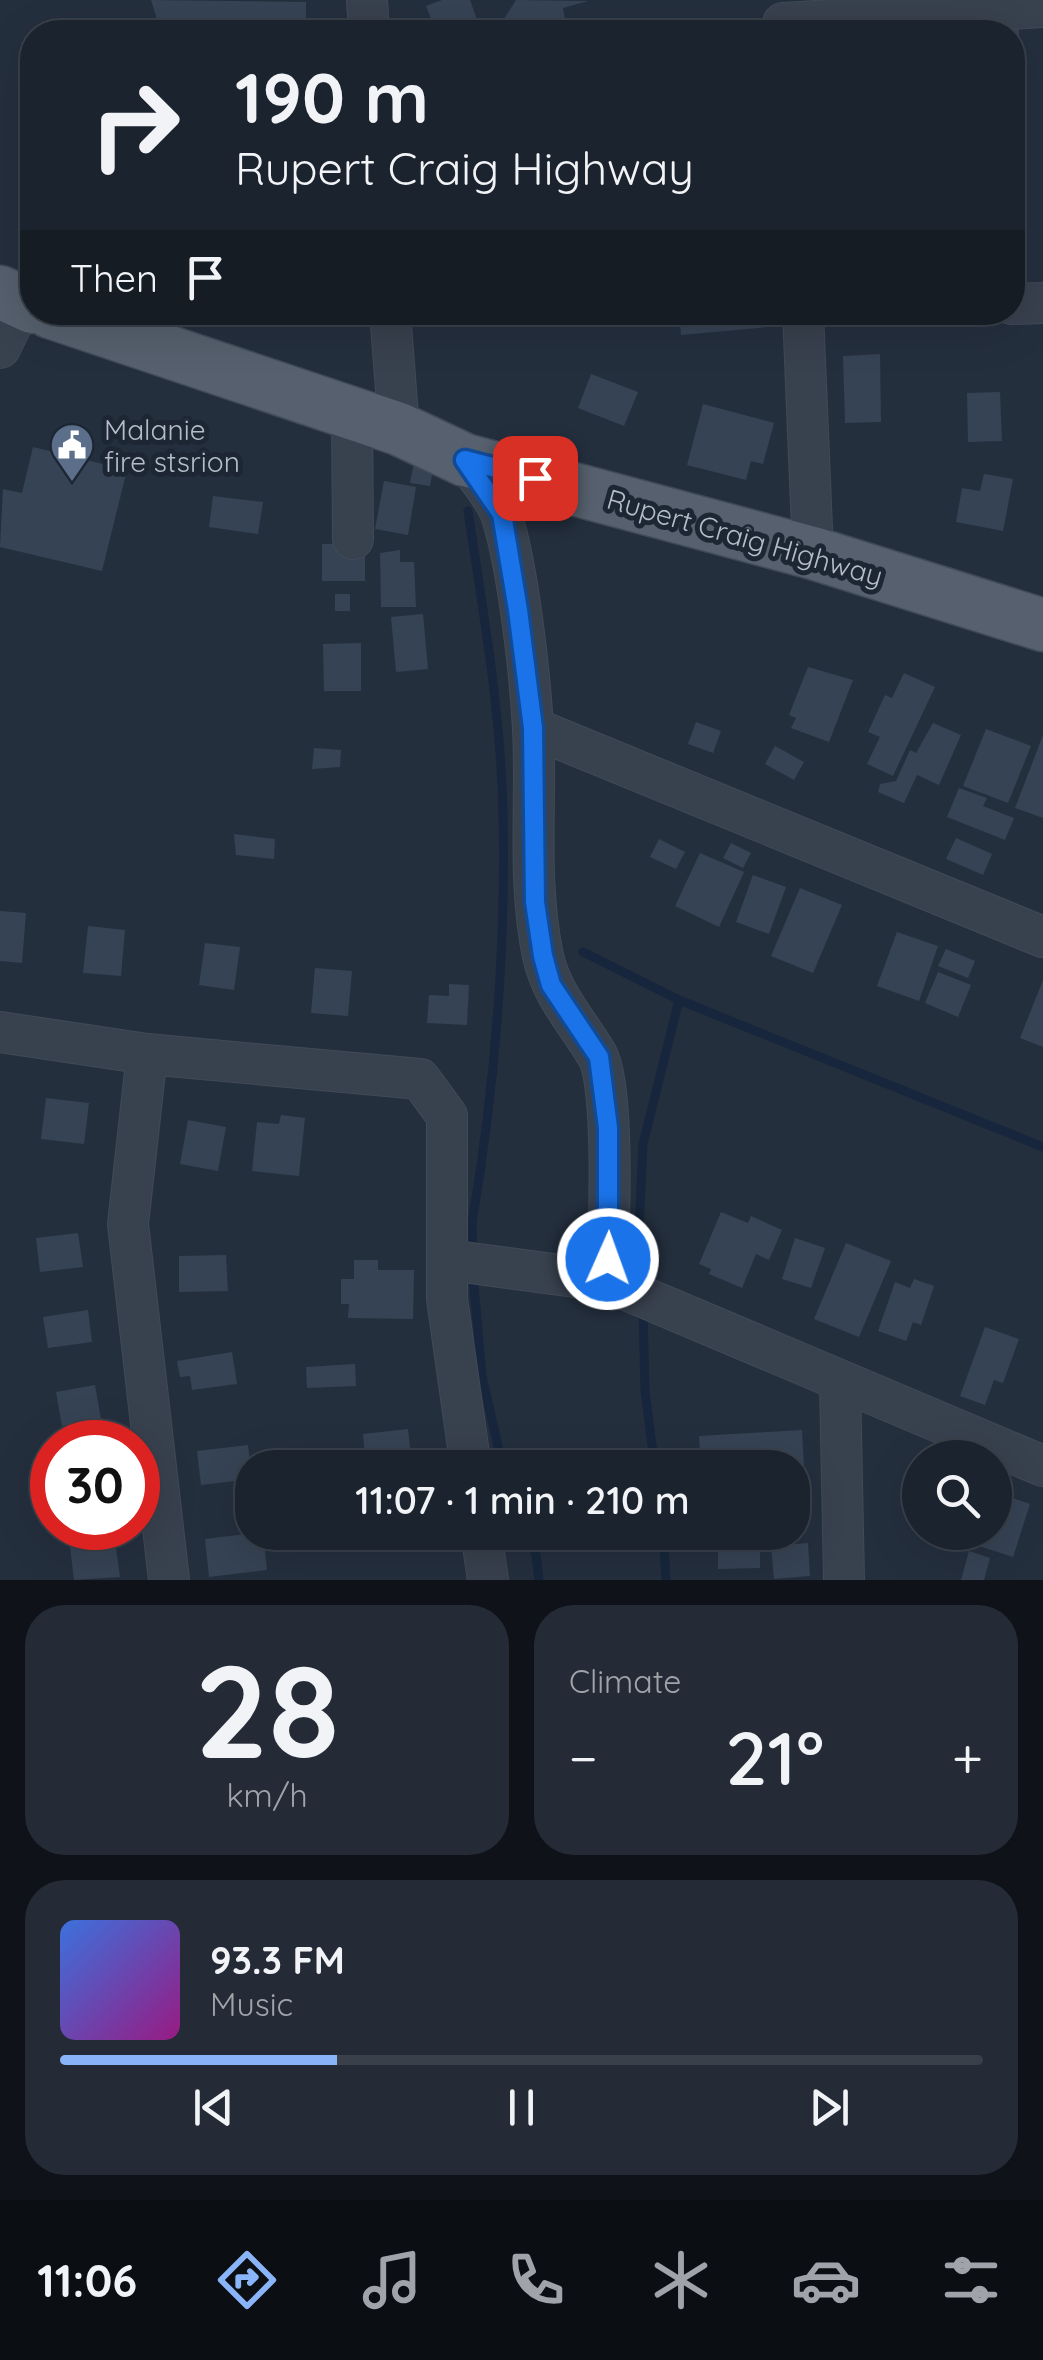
<!DOCTYPE html>
<meta charset="utf-8">
<style>
body{margin:0;font-family:Quicksand,sans-serif;background:#242b36;color:#f1f3f6;height:100vh;display:flex;flex-direction:column;font-size:38px;white-space:nowrap}
*{box-sizing:border-box;margin:0}
p{font-size:32px;color:#a0a4aa}
.icon{flex:none;width:55px;height:55px;fill:none;stroke:currentColor;stroke-width:2;stroke-linecap:round;stroke-linejoin:round}
.map{position:relative;height:1580px;overflow:hidden}
.details{display:flex;flex-direction:column;gap:25px;padding:25px;background:#0f1319;flex:1}
.details>*{flex:none}
.hud{position:absolute;left:20px;top:20px;width:1005px;height:305px;border-radius:40px;box-shadow:0 10px 40px #0002,0 0 0 2px #39404a;background:#1b232e;color:#f1f3f6;overflow:hidden}
.controls{position:absolute;left:902px;top:1440px;display:grid;gap:20px}
.controls a{display:grid;place-items:center;width:110px;height:110px;border-radius:50%;background:#1b232e;box-shadow:0 10px 40px #0002,0 0 0 2px #39404a;font-size:50px}
.speed{position:absolute;left:30px;top:1420px;display:flex;gap:20px;font-size:50px;font-weight:700;text-align:center}
.speed>*{display:grid;place-content:center;width:130px;height:130px;border-radius:50%;background:#1b232e;box-shadow:0 10px 40px #0002,0 0 0 2px #39404a;line-height:1}
.speed .limit{border:15px solid #d22;background:#fff;color:#111}
.pin{position:absolute;display:grid;place-items:center;width:85px;height:85px;color:#fff;margin:-42px;border-radius:20px;box-shadow:0 5px 15px #0006}
.me{position:absolute;width:110px;margin:-55px;rotate:2deg;stroke-linejoin:round;filter:drop-shadow(0 0 8px #0008)}
.turn{display:flex;align-items:center;gap:35px;height:210px;padding:0 50px;font-size:45px}
.turn .icon{width:130px;height:130px;stroke-width:2.5}
.turn b{display:block;font-size:70px;line-height:85px}
.then{display:flex;align-items:center;height:95px;padding:0 50px;background:#0003;gap:20px;font-size:38px}
.big{font-size:75px;font-weight:600;line-height:1.1}
.details .card{flex:1;display:flex;flex-direction:column;justify-content:center;gap:15px;min-width:0;padding:0 35px;border-radius:40px;background:#242b36}
.details .dial{align-items:center;gap:0}
.dial b{font-size:130px;line-height:1}
.song{display:flex;align-items:center;gap:30px}
.cover{width:120px;height:120px;border-radius:15px;background:linear-gradient(135deg,hsl(220 70% 55%),hsl(310 70% 35%))}
.played{height:10px;border-radius:5px;background:linear-gradient(90deg,#8ab4f8 30%,#39404a 30%)}
.keys{display:flex;justify-content:space-around;direction:ltr}
.heat{display:flex;justify-content:space-between;align-items:center;font-size:55px;direction:ltr}
.details .tiles{flex:1;display:grid;gap:25px;grid-template-columns:1fr 1fr}
.card:last-child{grid-column:span 2}
.trip{position:absolute;left:235px;top:1450px;width:575px;height:100px;border-radius:40px;background:#1b232e;box-shadow:0 10px 40px #0002,0 0 0 2px #39404a;font-weight:600;line-height:100px;text-align:center}
.tabs{display:flex;height:160px;justify-content:space-around;align-items:center;background:#0b0e12;color:#a0a4aa}
.tabs .icon{width:70px;height:70px}
.tabs .selected{color:#8ab4f8}
.tabs b{font-size:45px;color:#f1f3f6}
.map>svg:first-child{display:block}
.lines{fill:none;stroke-linecap:round;stroke-linejoin:round}
.stream{stroke:#17263c;stroke-width:9}
.building{fill:#364354}
.minor-casing{stroke:#414a57;stroke-width:42}
.major-casing{stroke:#414a57;stroke-width:55}
.minor{stroke:#38414e;stroke-width:40}
.major{stroke:#56606e;stroke-width:52}
.route-casing{stroke:#114b97;stroke-width:25}
.route{stroke:#1a73e8;stroke-width:18}
.labels{text-anchor:middle;dominant-baseline:central;stroke-width:10;stroke-linejoin:round;paint-order:stroke}
.poi-label{font-size:28px;fill:#b4bcc9;stroke:#1d2633;text-anchor:start}
.street-label{font-size:28px;fill:#b4bcc9;stroke:#1d2633}
</style>
<div class="map">
<svg width="1043" height="1580" viewBox="0 0 1043 1580">
<rect width="100%" height="100%" fill="#242f3e"/>
<g class="lines">
<!-- stream -->
<g class="stream">
<path d="M468 511C483 611 501 712 503 813 506 951 495 1087 472 1223L473 1254"/>
<polyline points="583,952 679,1000 1043,1147"/>
<polyline points="473,1275 482,1376 503,1468"/>
<polyline points="642,1283 639,1230 643,1144 679,1000"/>
<polyline points="643,1308 645,1391 655,1468"/>
<polyline points="526,1532 536,1555 539,1580"/>
<polyline points="663,1532 666,1580"/>
</g>
</g>
<!-- building -->
<g class="building">
<polygon points="151,0 306,2 306,32 189,32 159,26"/>
<polygon points="442,0 470,0 480,28 504,19 516,0 588,1 563,8 567,32 436,32 426,6"/>
<polygon points="1012,29 1019,29 1021,98 1012,98"/>
<polygon points="28,179 32,180 32,223 19,219"/>
<polygon points="679,312 777,312 779,326 681,335"/>
<polygon points="880,354 881,422 845,423 843,356"/>
<polygon points="591,374 638,392 624,426 578,408"/>
<polygon points="1000,392 1002,441 968,442 967,393"/>
<polygon points="703,404 774,423 763,464 751,461 746,480 687,465"/>
<polygon points="33,447 127,470 102,571 0,547 3,489 22,493"/>
<polygon points="414,462 434,465 430,486 410,483"/>
<polygon points="984,474 1013,479 1003,531 956,522 962,488 980,491"/>
<polygon points="384,481 416,487 408,535 375,529"/>
<polygon points="213,496 263,502 258,534 209,527"/>
<polygon points="365,543 365,581 322,581 322,544"/>
<polygon points="400,550 400,562 414,562 416,607 381,607 380,553"/>
<rect x="335" y="594" width="15" height="17"/>
<polygon points="423,614 428,669 396,672 391,617"/>
<polygon points="361,643 361,691 324,691 323,644"/>
<polygon points="808,667 853,680 829,742 791,728 796,718 789,715"/>
<polygon points="904,673 935,687 893,776 867,764 880,737 868,732 885,695 892,698"/>
<polygon points="696,722 721,731 713,753 688,744"/>
<polygon points="933,723 961,735 939,785 917,775 904,803 878,792 880,784 896,781 910,750 916,753"/>
<polygon points="986,729 1031,746 1008,803 963,786"/>
<polygon points="1043,735 1043,818 1015,808"/>
<polygon points="775,746 804,762 794,780 765,764"/>
<polygon points="314,748 341,750 340,767 312,769"/>
<polygon points="959,788 987,798 983,806 1014,818 1005,840 947,817"/>
<polygon points="234,834 275,839 274,859 236,855"/>
<polygon points="956,838 992,854 983,875 946,859"/>
<polygon points="659,839 685,852 676,869 650,857"/>
<polygon points="731,843 751,853 743,868 723,858"/>
<polygon points="700,853 744,872 719,927 675,906"/>
<polygon points="753,875 786,887 769,934 736,922"/>
<polygon points="800,888 842,905 813,973 771,956"/>
<polygon points="0,911 26,913 22,963 0,961"/>
<polygon points="88,926 125,930 121,976 83,973"/>
<polygon points="897,932 938,946 919,1001 877,986"/>
<polygon points="205,943 240,947 234,990 199,985"/>
<polygon points="946,949 975,961 968,978 938,966"/>
<polygon points="315,968 352,971 348,1016 311,1013"/>
<polygon points="938,972 971,985 958,1017 925,1003"/>
<polygon points="1043,980 1043,1047 1020,1038"/>
<polygon points="449,984 469,985 467,1025 427,1023 429,995 449,996"/>
<polygon points="46,1098 89,1103 84,1144 41,1139"/>
<polygon points="281,1115 305,1118 299,1176 252,1171 257,1122 279,1124"/>
<polygon points="188,1120 226,1127 218,1171 180,1164"/>
<polygon points="721,1212 748,1223 751,1216 782,1230 769,1260 756,1254 742,1288 709,1274 711,1269 699,1264"/>
<polygon points="78,1233 83,1267 40,1272 36,1238"/>
<polygon points="795,1238 825,1248 811,1288 782,1279"/>
<polygon points="846,1243 891,1261 859,1337 814,1319"/>
<polygon points="226,1255 228,1291 179,1292 179,1256"/>
<polygon points="354,1260 378,1260 378,1270 414,1270 413,1319 348,1318 349,1304 341,1304 341,1279 354,1279"/>
<polygon points="914,1279 934,1286 921,1325 913,1322 906,1341 878,1331 895,1282 910,1288"/>
<polygon points="88,1310 92,1342 48,1348 43,1317"/>
<polygon points="985,1327 1019,1339 1003,1383 994,1380 985,1405 960,1396"/>
<polygon points="232,1352 237,1384 192,1390 190,1376 180,1377 177,1361"/>
<polygon points="355,1364 356,1386 307,1388 306,1367"/>
<polygon points="95,1385 101,1419 62,1426 56,1392"/>
<polygon points="408,1429 412,1465 366,1468 363,1434"/>
<polygon points="802,1430 806,1502 792,1503 792,1468 701,1468 699,1436"/>
<polygon points="248,1445 252,1479 201,1485 197,1451"/>
<polygon points="995,1492 1030,1504 1013,1557 970,1543 974,1532 995,1532"/>
<polygon points="263,1532 267,1570 209,1577 205,1539"/>
<polygon points="718,1532 760,1532 760,1568 718,1569"/>
<polygon points="115,1541 120,1577 74,1580 70,1546"/>
<polygon points="808,1543 810,1576 774,1579 771,1546"/>
<polygon points="969,1551 990,1558 984,1580 961,1580"/>
</g>
<g class="lines">
<!-- minor casing -->
<g class="minor-casing">
<g id="minor">
<polyline points="367,0 369,32"/>
<polyline points="783,23 1043,7"/>
<polyline points="1012,304 1043,303"/>
<polyline points="390,312 399,429"/>
<polyline points="803,312 813,553"/>
<polyline points="0,348 22,303"/>
<polyline points="352,415 353,539"/>
<path d="M465 460C477 477 496 497 502 517 518 568 530 673 533 728 537 804 527 880 543 956 552 996 577 1021 597 1055 615 1084 610 1242 605 1281"/>
<polyline points="533,728 1043,937"/>
<polyline points="0,1032 147,1054 420,1079 447,1116 447,1299 471,1468"/>
<polyline points="147,1054 128,1224 169,1580"/>
<polyline points="448,1260 605,1281 1043,1466"/>
<polyline points="840,1383 844,1580"/>
<polyline points="481,1532 488,1580"/>
</g>
</g>
<!-- major casing -->
<g class="major-casing">
<g id="major">
<polyline points="0,292 32,307"/>
<polyline points="50,312 399,429 465,460 813,553 1043,625"/>
</g>
</g>
<!-- minor -->
<use href="#minor" class="minor"/>
<!-- major -->
<use href="#major" class="major"/>
</g>
<g class="lines">
<!-- route casing -->
<g class="route-casing">
<polyline id="route" points="535,478 465,460 502,514 518,610 533,728 535,902 543,956 551,985 599,1057 608,1128 608,1259"/>
</g>
<!-- route -->
<use href="#route" class="route"/>
</g>
<!-- icons -->
<defs>
<g id="civic-pin" transform="scale(2.25)"><path d="M0 17L-7.5 6A9.5 9.5 0 1 1 7.5 6Z" fill="#5c6f8a" stroke="#1d2633"/><path d="M-.6-6.5H3V-4.5H.6V-3L4-1V1h2V6H-6V1h2V-1L-.6-3ZM-1.2 2.5V6h2.4V2.5Z" fill="#fff"/></g>
</defs>
<g fill-rule="evenodd">
<use href="#civic-pin" x="72" y="445"/>
</g>
<g class="labels">
<!-- poi labels -->
<g class="poi-label">
<text x="104" y="429">Malanie<tspan x="104" dy="32">fire stsrion</tspan></text>
</g>
<!-- street labels -->
<g class="street-label">
<text transform="translate(745 537) rotate(16)">Rupert Craig Highway</text>
</g>
</g>
</svg>
<div class="controls">
<a><svg class="icon" aria-label="search" viewBox="0 0 24 24"><circle cx="10" cy="10" r="6"/><path d="M15 15l6 6"/></svg></a>
</div>
<div class="speed"><div class="limit">30</div></div>
<div class="pin" style="left:535px;top:478px;background:#d93025"><svg class="icon" aria-label="arrive" viewBox="0 0 24 24"><path d="M6 21V4h12l-3 4 3 4H6"/></svg></div>
<svg class="me" style="left:608px;top:1259px" viewBox="-20 -20 40 40"><circle r="17" fill="#1a73e8" stroke="#fff" stroke-width="3"/><path d="M0-11L8 9 0 5-8 9z" fill="#fff"/></svg>
<div class="trip">11:07 · 1 min · 210 m</div>
<div class="hud">
<div class="turn"><svg class="icon" aria-label="right" viewBox="0 0 24 24"><path d="M7 20v-9h11M14 6l5 5-5 5"/></svg><div><b>190 m</b>Rupert Craig Highway</div></div>
<div class="then">Then<svg class="icon" aria-label="arrive" viewBox="0 0 24 24"><path d="M6 21V4h12l-3 4 3 4H6"/></svg></div>
</div>
</div>
<section class="details">
<div class="tiles">
<div class="card dial"><b>28</b><p>km/h</p></div>
<div class="card"><p>Climate</p>
<div class="heat"><a>−</a><b class="big">21°</b><a>+</a></div>
</div>
<div class="card">
<div class="song"><i class="cover"></i><div><b>93.3 FM</b><p>Music</p></div></div>
<div class="played"></div>
<div class="keys"><svg class="icon" aria-label="previous" viewBox="0 0 24 24"><path d="M18 5L8 12l10 7zM5 5v14"/></svg><svg class="icon" aria-label="pause" viewBox="0 0 24 24"><path d="M8 5v14M16 5v14"/></svg><svg class="icon" aria-label="next" viewBox="0 0 24 24"><path d="M6 5l10 7-10 7zM19 5v14"/></svg></div>
</div>
</div>
</section>
<nav class="tabs">
<b>11:06</b>
<svg class="icon selected" aria-label="directions" viewBox="0 0 24 24"><path d="M12 3l9 9-9 9-9-9zM9 14v-3h6M13 9l2 2-2 2"/></svg>
<svg class="icon" aria-label="music" viewBox="0 0 24 24"><path d="M9 18V5l10-2v13"/><circle cx="6" cy="18" r="3"/><circle cx="16" cy="16" r="3"/></svg>
<svg class="icon" aria-label="phone" viewBox="0 0 24 24"><path d="M5 4h4l2 5-3 2q2 4 5 5l2-3 5 2v4C11 20 4 13 5 4z"/></svg>
<svg class="icon" aria-label="climate" viewBox="0 0 24 24"><path d="M12 3v18M4 7l16 10M4 17L20 7"/></svg>
<svg class="icon" aria-label="car" viewBox="0 0 24 24"><path d="M5 17H2v-5l4-1 3-4h7l3 4 3 1v5h-3M9 17h6M6 11h13"/><circle cx="7" cy="17" r="2"/><circle cx="17" cy="17" r="2"/></svg>
<svg class="icon" aria-label="filters" viewBox="0 0 24 24"><path d="M4 7h16M4 17h16"/><circle cx="9" cy="7" r="2"/><circle cx="15" cy="17" r="2"/></svg>
</nav>
